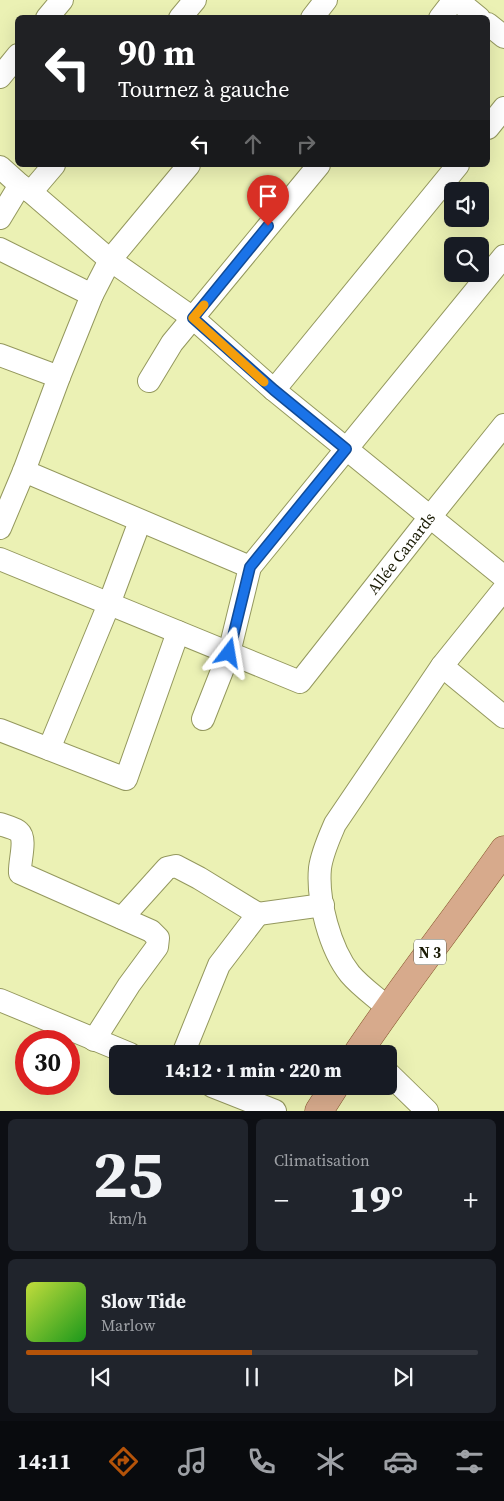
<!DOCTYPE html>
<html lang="fr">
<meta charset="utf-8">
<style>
body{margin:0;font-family:"Source Serif 4",serif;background:#20242c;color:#f1f3f6;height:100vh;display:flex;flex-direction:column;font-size:19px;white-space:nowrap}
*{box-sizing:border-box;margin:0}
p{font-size:16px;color:#9ea1a6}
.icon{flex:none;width:28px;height:28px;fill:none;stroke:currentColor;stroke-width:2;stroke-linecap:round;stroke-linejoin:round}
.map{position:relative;height:1111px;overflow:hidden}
.drawer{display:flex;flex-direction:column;gap:8px;padding:8px;background:#0d0f14;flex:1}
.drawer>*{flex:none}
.banner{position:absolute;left:15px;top:15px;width:475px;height:152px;border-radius:8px;box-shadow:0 5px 20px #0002;background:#202124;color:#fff;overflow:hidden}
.controls{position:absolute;left:444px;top:182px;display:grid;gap:10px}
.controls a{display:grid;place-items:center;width:45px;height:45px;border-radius:8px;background:#171b24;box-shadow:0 5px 20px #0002;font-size:25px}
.speed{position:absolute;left:15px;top:1030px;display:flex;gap:10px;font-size:25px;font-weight:700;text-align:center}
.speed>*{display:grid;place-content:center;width:65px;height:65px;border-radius:50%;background:#171b24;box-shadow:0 5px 20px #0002;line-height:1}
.speed .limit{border:8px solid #d22;background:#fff;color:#111}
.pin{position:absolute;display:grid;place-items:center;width:42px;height:42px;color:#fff;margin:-51px -21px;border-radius:50% 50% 50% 0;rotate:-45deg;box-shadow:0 0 5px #0007}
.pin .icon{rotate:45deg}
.me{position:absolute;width:55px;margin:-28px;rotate:14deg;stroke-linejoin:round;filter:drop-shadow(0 0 4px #0008)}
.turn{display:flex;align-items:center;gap:18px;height:105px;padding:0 20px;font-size:22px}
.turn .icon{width:65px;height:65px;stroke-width:2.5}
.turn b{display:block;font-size:35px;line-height:42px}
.lanes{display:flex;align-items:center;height:48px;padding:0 20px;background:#0003;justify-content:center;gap:25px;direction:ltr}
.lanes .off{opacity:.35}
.big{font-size:38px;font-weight:800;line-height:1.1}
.drawer .card{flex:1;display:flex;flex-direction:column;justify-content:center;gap:8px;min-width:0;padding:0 18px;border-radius:8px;background:#20242c}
.drawer .dial{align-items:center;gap:0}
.dial b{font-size:65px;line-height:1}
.song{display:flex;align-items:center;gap:15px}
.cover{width:60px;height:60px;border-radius:8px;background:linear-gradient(135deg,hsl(70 70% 55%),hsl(120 70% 35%))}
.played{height:5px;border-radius:2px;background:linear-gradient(90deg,#b45309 50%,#363941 50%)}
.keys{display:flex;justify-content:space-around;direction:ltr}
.heat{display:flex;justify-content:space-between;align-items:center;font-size:28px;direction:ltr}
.drawer .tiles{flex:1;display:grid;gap:8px;grid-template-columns:1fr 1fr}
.card:last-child{grid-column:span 2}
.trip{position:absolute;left:109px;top:1045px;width:288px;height:50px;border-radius:8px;background:#171b24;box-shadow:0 5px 20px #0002;font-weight:800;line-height:50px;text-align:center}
.menu{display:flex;height:80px;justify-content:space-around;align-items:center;background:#090b0e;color:#9ea1a6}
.menu .icon{width:35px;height:35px}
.menu .current{color:#b45309}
.menu b{font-size:22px;color:#f1f3f6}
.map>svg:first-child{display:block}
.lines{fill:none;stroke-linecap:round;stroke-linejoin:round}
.minor-casing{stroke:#94985e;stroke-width:24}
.major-casing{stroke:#84532a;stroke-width:29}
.minor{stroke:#fff;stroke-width:22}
.major{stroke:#d7aa8c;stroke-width:28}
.route-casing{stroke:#114b97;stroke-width:12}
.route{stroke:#1a73e8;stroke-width:9}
.slow{stroke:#f59e0b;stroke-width:9}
.labels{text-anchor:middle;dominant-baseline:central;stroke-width:4.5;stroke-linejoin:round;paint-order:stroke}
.shield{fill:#fff;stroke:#5f5f4f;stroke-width:1}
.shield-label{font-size:15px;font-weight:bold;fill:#1a1b04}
.street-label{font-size:16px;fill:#1a1b04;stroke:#fff}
</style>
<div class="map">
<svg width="504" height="1111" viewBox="0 0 504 1111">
<rect width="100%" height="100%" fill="#ebf1b4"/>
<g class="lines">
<!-- minor casing -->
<g class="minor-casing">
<g id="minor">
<polyline points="457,0 479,18"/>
<polyline points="47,18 62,0"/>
<polyline points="180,18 195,0"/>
<polyline points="312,18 326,0"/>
<polyline points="440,18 454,0"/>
<polyline points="488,24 504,37"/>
<polyline points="0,77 18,55"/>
<polyline points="488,128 504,108"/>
<polyline points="0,167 20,185 31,192 110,260 193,318 274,390 504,577"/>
<polyline points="31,192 54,165"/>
<polyline points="0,218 20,185"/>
<polyline points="0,249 92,295"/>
<polyline points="0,355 59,377"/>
<polyline points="149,381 172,343 319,165"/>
<polyline points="274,390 458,165"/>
<polyline points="24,471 250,567"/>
<polyline points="0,528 24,471 59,377 92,295 110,260 189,165"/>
<polyline points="0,559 300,682 430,517 504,425"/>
<polyline points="442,666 504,717"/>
<polyline points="203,719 229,653 250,567 504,256"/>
<polyline points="0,730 126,779 178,632"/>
<polyline points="49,749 109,604 140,521"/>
<path d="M0 824C5 826 15 828 19 832 27 839 19 862 20 873L151 931 158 938 157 947 129 985 94 1040"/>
<polyline points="258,914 323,905"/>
<polyline points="122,918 167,868 176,866 199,878 258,914 219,965 183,1054"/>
<polyline points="0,1000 130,1054"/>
<path d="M388 1008C376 997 361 987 350 974 330 949 317 900 320 868 322 853 329 838 335 824L442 666 504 589"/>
<polyline points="388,1073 427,1111"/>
<polyline points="212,1086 275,1111"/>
</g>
</g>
<!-- major casing -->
<g class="major-casing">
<g id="major">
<path d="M357 1054C404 984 456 918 504 850"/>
<polyline points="319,1111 335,1086"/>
</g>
</g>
<!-- minor -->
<use href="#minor" class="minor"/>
<!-- major -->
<use href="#major" class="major"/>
</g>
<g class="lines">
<!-- route casing -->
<g class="route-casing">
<polyline id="route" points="229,653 250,567 346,449 274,390 193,318 268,226"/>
</g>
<!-- route -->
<use href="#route" class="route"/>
<!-- slow -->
<polyline class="slow" points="204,305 193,318 264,382"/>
</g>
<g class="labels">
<!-- shield labels -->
<rect class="shield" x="414" y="939.5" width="32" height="25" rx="4"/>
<g class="shield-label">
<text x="430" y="952">N 3</text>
</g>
<!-- street labels -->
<g class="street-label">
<text transform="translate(401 553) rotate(-52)">Allée Canards</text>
</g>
</g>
</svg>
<div class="controls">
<a><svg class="icon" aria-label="sound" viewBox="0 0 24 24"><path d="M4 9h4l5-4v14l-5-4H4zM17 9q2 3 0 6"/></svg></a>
<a><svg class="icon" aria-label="search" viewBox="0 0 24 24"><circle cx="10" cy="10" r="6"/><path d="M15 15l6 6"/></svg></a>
</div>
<div class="speed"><div class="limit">30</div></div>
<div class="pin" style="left:268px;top:226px;background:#d93025"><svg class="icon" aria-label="arrive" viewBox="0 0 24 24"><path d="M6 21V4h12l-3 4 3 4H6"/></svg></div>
<svg class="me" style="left:229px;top:653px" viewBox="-20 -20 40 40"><path d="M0-17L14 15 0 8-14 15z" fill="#1a73e8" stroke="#fff" stroke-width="4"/></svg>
<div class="trip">14:12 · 1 min · 220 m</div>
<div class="banner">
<div class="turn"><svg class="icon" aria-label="left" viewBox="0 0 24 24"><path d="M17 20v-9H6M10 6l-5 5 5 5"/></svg><div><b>90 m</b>Tournez à gauche</div></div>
<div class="lanes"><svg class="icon" aria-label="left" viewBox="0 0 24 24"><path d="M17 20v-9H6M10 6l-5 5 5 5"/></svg><svg class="icon off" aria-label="ahead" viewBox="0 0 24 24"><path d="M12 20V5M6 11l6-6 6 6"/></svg><svg class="icon off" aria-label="right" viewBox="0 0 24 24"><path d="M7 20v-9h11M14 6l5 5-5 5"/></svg></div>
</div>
</div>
<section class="drawer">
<div class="tiles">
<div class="card dial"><b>25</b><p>km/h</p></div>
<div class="card"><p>Climatisation</p>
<div class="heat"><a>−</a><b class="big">19°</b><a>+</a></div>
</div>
<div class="card">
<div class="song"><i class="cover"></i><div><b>Slow Tide</b><p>Marlow</p></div></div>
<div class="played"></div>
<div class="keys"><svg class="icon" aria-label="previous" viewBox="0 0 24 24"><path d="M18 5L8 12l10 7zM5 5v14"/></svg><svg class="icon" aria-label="pause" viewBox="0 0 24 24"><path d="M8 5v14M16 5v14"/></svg><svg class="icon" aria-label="next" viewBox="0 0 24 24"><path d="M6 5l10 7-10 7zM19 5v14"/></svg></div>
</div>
</div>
</section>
<nav class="menu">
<b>14:11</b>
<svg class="icon current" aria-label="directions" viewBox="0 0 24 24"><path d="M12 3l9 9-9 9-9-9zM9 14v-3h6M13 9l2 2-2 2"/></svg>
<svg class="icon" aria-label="music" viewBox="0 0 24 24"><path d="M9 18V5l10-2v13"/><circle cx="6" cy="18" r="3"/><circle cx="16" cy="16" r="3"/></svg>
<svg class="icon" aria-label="phone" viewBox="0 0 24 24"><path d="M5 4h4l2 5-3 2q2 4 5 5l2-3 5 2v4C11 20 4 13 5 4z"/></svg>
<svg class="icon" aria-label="climate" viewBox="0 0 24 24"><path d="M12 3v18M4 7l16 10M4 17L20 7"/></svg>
<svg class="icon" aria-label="car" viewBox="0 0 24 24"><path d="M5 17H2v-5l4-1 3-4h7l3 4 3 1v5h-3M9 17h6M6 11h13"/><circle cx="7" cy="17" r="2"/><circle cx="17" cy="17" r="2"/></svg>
<svg class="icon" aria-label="filters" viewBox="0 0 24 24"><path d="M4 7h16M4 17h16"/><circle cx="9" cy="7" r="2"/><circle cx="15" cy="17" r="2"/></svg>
</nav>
